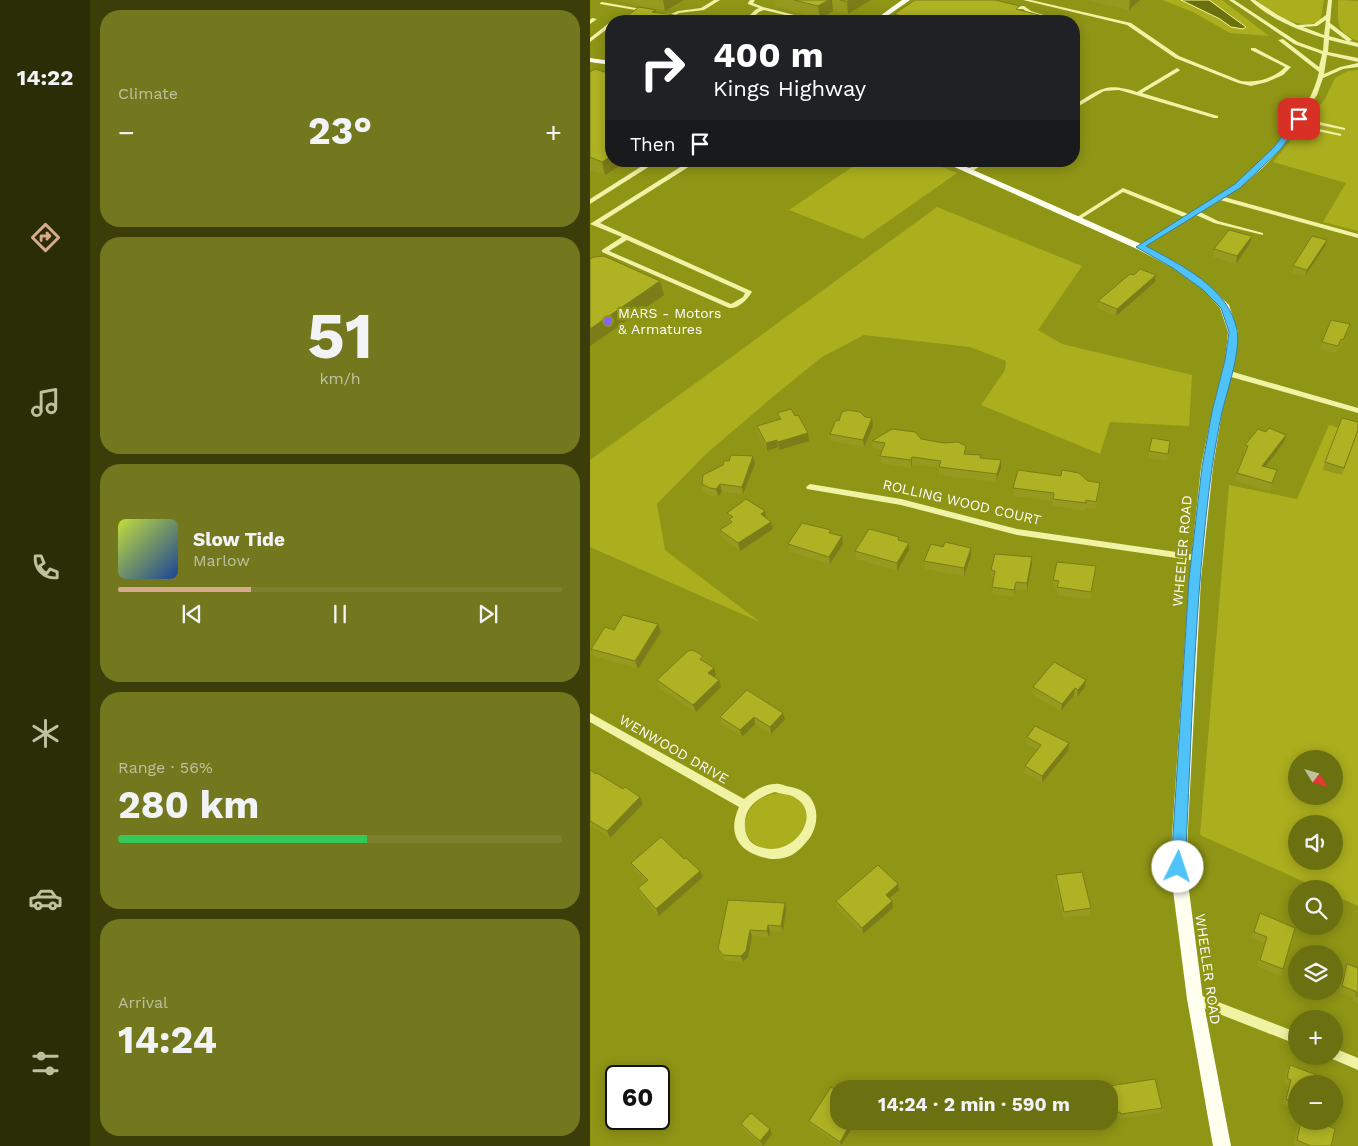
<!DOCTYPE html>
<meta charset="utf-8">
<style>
body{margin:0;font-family:"Work Sans",sans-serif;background:#73781e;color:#f1f3f6;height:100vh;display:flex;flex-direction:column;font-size:19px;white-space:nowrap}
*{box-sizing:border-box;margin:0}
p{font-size:16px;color:#bec19f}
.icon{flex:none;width:28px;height:28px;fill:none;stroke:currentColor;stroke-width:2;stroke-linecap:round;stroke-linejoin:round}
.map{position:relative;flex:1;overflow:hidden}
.sheet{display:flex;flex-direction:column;gap:10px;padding:10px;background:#3b3e09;width:500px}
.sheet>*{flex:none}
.banner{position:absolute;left:15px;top:15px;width:475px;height:152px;border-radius:20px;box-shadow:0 2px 12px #0003;background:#202124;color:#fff;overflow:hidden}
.needle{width:32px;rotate:127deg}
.fabs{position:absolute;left:698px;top:750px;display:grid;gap:10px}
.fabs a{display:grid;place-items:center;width:55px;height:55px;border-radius:50%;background:#6b7010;box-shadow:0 2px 12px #0003;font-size:25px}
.speed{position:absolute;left:15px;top:1065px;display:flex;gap:10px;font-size:25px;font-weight:700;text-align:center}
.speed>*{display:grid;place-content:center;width:65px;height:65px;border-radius:50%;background:#6b7010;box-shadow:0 2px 12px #0003;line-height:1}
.speed .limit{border:2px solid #111;border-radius:8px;background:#fff;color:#111}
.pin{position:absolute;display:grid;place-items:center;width:42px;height:42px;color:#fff;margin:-21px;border-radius:10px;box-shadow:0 2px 8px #0006}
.me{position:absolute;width:55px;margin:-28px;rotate:4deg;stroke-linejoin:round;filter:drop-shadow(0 0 4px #0008)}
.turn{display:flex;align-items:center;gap:18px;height:105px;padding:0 25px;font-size:22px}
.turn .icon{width:65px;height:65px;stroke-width:2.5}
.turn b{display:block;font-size:35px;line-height:42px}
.then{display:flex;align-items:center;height:48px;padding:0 25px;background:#0003;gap:10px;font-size:19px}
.big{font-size:38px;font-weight:700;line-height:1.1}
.sheet .tile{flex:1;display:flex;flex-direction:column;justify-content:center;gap:8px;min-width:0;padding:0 18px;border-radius:20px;background:#73781e}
.sheet .dial{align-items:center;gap:0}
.dial b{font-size:65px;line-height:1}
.song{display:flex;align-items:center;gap:15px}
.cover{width:60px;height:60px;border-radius:8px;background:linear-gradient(135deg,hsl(70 70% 55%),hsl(220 70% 35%))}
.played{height:5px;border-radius:2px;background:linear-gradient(90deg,#d6ab8b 30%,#7e8230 30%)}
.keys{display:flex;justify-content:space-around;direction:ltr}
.heat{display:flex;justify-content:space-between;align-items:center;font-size:28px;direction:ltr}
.charge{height:8px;border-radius:4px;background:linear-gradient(90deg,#34c759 56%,#7e8230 0)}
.trip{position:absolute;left:240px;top:1080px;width:288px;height:50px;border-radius:20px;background:#6b7010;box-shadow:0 2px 12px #0003;font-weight:700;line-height:50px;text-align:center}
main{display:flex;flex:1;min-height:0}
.tab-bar{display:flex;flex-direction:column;width:90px;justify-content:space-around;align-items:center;background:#2b2d06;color:#bec19f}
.tab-bar .icon{width:35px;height:35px}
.tab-bar .selected{color:#d6ab8b}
.tab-bar b{font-size:22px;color:#f1f3f6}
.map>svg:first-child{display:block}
.green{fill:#abae1d;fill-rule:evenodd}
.water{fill:#6c710d;stroke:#f3f597}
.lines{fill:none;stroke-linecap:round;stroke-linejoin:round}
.minor{fill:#f0f2a4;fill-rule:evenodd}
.major{fill:#feffef;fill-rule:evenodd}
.wall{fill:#969a1e}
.shaded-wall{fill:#7a7d18}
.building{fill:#afb323;stroke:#7a7d18}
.route{fill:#4fc3f7;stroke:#337fa1}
.poi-dot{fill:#8265ff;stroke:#8f9515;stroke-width:2}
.labels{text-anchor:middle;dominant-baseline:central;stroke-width:5;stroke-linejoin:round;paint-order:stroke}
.poi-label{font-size:14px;fill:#fff;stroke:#8f9515;text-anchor:start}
.street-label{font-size:14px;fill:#fff;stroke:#8f9515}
</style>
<main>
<nav class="tab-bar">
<b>14:22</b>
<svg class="icon selected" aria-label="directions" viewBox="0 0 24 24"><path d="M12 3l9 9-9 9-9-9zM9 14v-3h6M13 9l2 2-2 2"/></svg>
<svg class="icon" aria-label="music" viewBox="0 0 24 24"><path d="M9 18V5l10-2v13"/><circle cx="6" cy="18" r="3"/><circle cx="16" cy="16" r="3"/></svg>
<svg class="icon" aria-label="phone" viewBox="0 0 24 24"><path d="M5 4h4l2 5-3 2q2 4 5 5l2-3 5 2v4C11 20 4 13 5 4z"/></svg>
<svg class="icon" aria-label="climate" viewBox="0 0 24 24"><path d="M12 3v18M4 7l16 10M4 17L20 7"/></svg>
<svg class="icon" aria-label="car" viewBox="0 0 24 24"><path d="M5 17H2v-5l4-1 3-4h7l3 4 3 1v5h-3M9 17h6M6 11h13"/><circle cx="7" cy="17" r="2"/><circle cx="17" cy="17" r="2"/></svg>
<svg class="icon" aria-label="filters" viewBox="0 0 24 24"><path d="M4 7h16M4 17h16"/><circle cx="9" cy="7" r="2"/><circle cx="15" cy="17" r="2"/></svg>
</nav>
<section class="sheet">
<div class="tile"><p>Climate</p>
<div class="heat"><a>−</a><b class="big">23°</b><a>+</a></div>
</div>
<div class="tile dial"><b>51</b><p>km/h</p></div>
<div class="tile">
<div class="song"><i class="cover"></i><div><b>Slow Tide</b><p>Marlow</p></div></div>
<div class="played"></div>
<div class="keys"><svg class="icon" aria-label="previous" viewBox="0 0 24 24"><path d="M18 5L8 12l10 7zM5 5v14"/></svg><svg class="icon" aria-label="pause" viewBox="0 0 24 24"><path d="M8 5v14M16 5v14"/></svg><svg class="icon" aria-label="next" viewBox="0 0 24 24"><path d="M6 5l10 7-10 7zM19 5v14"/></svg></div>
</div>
<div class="tile"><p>Range · 56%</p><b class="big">280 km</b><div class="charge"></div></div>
<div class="tile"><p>Arrival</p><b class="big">14:24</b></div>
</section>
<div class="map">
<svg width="768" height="1146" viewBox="0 0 768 1146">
<rect width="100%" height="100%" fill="#8f9515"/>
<!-- green -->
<g class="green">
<polygon points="572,0 632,0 679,36 640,33 603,12"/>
<path d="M666 0H734L730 21C707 32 685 12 666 0Z"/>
<path d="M748 0 768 1V41C745 31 748 24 748 0Z"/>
<polygon points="768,70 768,231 733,222 756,183 683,162 735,99 745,78 758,71"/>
<polygon points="271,161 337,161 367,173 273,239 199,210"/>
<polygon points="347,207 492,266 448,330 472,344 602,375 599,426 520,422 510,454 391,405 415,370 416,361 380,347 274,335 232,357 185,395 117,453 67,504 75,550 170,622 0,547 0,460"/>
<path d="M739 425 768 433V906L744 895V889H730L610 835 639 485 707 499ZM706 759H744V796H706ZM706 824H744V861H706Z"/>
<path d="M192 793C246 805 201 867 165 844 147 832 155 809 170 799 176 795 184 794 192 793Z"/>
</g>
<!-- water -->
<polygon class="water" points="591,0 619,0 656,27 653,29 641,27 630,19"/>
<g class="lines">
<!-- minor -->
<g class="minor">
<polygon points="124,0 130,0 114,10 89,13 82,17 70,14 72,13 81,14 88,11 111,8"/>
<polygon points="160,0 165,0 163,3 173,7 228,21 220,21 174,10 169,12 159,21 154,21 165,10 169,8 158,4 158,3"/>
<path d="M433 0H441L541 23 589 56 651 81C667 83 683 79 695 67L661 50V48H665L701 67 693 75 677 82 661 86 648 83 585 58 537 25Z"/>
<path d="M639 0H644L708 42 733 51 734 38C708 30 680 19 660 0H665L688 15 707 25 724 24 736 15 738 0H742L740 23 761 39 762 40 759 41 768 43V47L739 40 738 52 768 58V62L737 55 734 74 750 67 768 63V67L753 69 733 78 727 95 712 118 755 128V130L710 121 708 124 751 134V136L707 127C689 155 662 180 634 197L768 234V238L630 200 610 212 628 221 673 233V235L624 223 606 215 550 249 548 248V246L594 217 533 192 489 220 484 219 533 188 598 214C613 205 630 196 644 186 651 181 656 175 662 170 689 145 721 109 729 72L688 40 693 39 729 67 732 54 704 44ZM736 20 734 35 713 27 727 26ZM740 28 757 41 739 36Z"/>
<polygon points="12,2 57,10 59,11 57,12 10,4 10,3"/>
<path d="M434 6 441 11 472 21C460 22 441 17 433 9H419L417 8 419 7Z"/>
<polygon points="2,18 7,19 0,24 0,20"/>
<polygon points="19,23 21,23 21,26 0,42 0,38"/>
<path d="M587 68 590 70 589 71 552 93 628 116V118H624L529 90 514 91 484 109V105C511 89 515 82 547 92Z"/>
<polygon points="60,161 68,161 0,204 0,199"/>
<path d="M100 161H108L10 223 161 291 162 292C157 300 148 309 139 308L12 252V250L32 237 0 224ZM37 240 155 293 153 297 141 304 19 251Z"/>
<polygon points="390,161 398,161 381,172 377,172 377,170"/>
<polygon points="634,371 640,371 768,408 768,413 634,375"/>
<polygon points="220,484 311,499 427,529 607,555 611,558 607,561 427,535 311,505 217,489 216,487"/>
<path d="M0 713 154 799C162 792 174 784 185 784 188 783 193 785 196 786 209 788 221 793 225 807 228 817 226 827 221 836 215 844 210 850 202 855 192 860 181 860 172 857 146 850 138 831 149 807L0 722ZM185 792C191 794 199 794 204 797 234 813 205 856 174 848 169 847 164 845 160 841 157 837 155 832 155 827 153 808 168 797 185 792Z"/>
<polygon points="605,993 706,1032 706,1044 601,1003 599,999 601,995"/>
<polygon points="744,1048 768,1058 768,1070 740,1058 739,1056 744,1056"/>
</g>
<!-- major -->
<g class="major">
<polygon points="312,0 320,0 290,21 283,21"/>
<polygon points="0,58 21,61 21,65 0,62"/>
<polygon points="351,161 363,161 553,245 589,264 618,285 639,305 648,332 645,360 632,412 623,467 611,579 596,867 613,999 641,1146 623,1146 597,999 580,867 599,579 611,467 622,412 635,360 638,332 630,308 612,289 583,268 547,249"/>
</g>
</g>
<!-- wall -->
<g class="wall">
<polygon points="22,0 94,0 75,11"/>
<polygon points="185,0 281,0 258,14 243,11 230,19 186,7"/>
<polygon points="495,0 550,0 539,10"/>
<polygon points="430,10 453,16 453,21 304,21 304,14"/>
<polygon points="21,28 21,39 17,38 16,32"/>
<polygon points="0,72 21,161 38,161 15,175 0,170"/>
<polygon points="660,243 646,264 623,257 624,249"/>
<polygon points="735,246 715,276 702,273 703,266"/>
<polygon points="544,275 566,275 565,282 526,316 507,308 508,301"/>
<polygon points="760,324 751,348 749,347 746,353 730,349 732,342"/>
<polygon points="187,413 219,441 189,450 188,447 177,451 169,434 167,426 188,420"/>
<polygon points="275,417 283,426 274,447 241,441 240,434 249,421"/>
<polygon points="768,431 752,475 733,470 735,462"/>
<polygon points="331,439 391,458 411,460 411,468 406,482 349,475 349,468 322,464 321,468 291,463 290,456 292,450 283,448 282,441"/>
<polygon points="580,441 577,461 558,458 559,451"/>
<polygon points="694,442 676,467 687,470 680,491 645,481 647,473 655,453 653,453 655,445"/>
<polygon points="165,464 153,494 132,492 128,496 122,496 113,492 112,484"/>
<polygon points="423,488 509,491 506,509 495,508 495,511 462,506 463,501 423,496"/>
<polygon points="175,511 176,518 181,522 183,529 150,551 132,538 130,530 139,523 137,513"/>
<polygon points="241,530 241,533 252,536 253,544 240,564 199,552 198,544"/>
<polygon points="309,537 310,540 319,550 307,571 266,559 265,551"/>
<polygon points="353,547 381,556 374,576 335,569 334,561"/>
<polygon points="442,557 442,565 437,590 425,589 424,597 402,594 404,579 401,578 401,570"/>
<polygon points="506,566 501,600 467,595 467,588 463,587 463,580"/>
<polygon points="68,624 71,632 48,669 4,656 1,649 24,630"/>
<polygon points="113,656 114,662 126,675 124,677 131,687 106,712 69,688 67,680"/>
<polygon points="496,680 495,687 487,697 484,695 471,711 442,694 443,687"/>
<polygon points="157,690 195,720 181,734 165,724 152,737 132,724 130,717"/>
<polygon points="437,737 478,751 452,783 435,773 435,766 447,750 436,744"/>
<polygon points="0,770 33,789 50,797 53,804 20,838 0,825"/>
<polygon points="41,863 113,877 69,916 51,895 48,888 56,881 44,869"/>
<polygon points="466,875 501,908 500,915 473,918 465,882"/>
<polygon points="308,884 309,890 300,898 302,901 303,908 273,934 247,908 246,901"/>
<polygon points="196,909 193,932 180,931 179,937 162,936 158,957 153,962 136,961 130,955 128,949"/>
<polygon points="670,913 693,969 690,976 667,966 674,943 661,938"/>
<polygon points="757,964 768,968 768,1004 762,1001 763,998 749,992 754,970"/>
<polygon points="700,1065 706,1084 706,1121 729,1121 729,1122 741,1146 706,1146 703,1145 708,1123 699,1119 701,1107 693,1104 698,1085 694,1084 697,1070"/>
<polygon points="519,1086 572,1108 570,1113 529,1119 529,1117 524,1118 519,1094"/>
<polygon points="219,1121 267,1121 252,1146 221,1126"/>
<polygon points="151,1124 182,1134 172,1146 153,1129"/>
</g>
<!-- shaded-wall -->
<g class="shaded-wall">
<polygon points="73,0 94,0 75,11"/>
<polygon points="239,0 242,0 243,11 230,19 228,6"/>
<polygon points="260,0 281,0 258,14 257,2"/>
<polygon points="540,0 550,0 539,10"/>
<polygon points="453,16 453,21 446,21"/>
<polygon points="21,156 21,161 38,161 15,175 12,162"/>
<polygon points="662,236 660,243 646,264 647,256"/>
<polygon points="737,240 735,246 715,276 717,270"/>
<polygon points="566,275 565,282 526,316 527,309"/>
<polygon points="70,281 74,295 0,346 0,329"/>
<polygon points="282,418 283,426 274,447 273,440"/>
<polygon points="218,433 219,441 189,450 188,442"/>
<polygon points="696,435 694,442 670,474 672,466"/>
<polygon points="187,440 188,447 177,451 176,443"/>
<polygon points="163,456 165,464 153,494 152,487"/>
<polygon points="322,457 322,464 321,468 321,460"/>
<polygon points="411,460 411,468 406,482 407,474"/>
<polygon points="130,484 132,492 128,496 126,489"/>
<polygon points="175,511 176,519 171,514"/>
<polygon points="181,522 183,529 150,551 148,543"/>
<polygon points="252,536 253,544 240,564 239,557"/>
<polygon points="319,543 319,550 307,571 307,563"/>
<polygon points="381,548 381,556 374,576 374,568"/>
<polygon points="442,557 442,565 437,590 437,583"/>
<polygon points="426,582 425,589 424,597 424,590"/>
<polygon points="68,624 71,632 48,669 45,661"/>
<polygon points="124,668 126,675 120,680 118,673"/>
<polygon points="129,680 131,687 106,712 103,705"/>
<polygon points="496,680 495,687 487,697 488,690"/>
<polygon points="485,688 484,695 471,711 472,704"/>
<polygon points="193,713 195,720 181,734 180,727"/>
<polygon points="164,717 165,724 152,737 150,730"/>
<polygon points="479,743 478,751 452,783 452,776"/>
<polygon points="50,797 53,804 20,838 17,831"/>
<polygon points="110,871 113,877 69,916 66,909"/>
<polygon points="308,884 309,890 296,901 296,895"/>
<polygon points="302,901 303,908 273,934 272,928"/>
<polygon points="195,903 196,909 193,932 191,926"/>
<polygon points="178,925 180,931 179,937 177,931"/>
<polygon points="160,930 162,936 158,957 153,962 151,956"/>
<polygon points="262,1121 267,1121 251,1146 250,1142"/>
<polygon points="180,1129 182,1134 173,1146 170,1141"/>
</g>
<!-- building -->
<g class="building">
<polygon points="204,0 239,0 228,6"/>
<polygon points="250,0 260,0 257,2"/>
<polygon points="325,0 405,0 430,6 426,9 453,16 446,21 321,21 324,19 304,14"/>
<polygon points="49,7 66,10 62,12 113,19 111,21 30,21"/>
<polygon points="21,28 21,33 16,32"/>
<polygon points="5,69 21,74 21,156 12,162 0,157 0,72"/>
<polygon points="639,230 662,236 647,256 624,249"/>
<polygon points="722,236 737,240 717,270 703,266"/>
<polygon points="14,256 70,281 0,329 0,259 4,257"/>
<polygon points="550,269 566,275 527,309 508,301 540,274 544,275"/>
<polygon points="741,320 760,324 753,340 751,339 748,346 732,342"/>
<polygon points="201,409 205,416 208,415 218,433 188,442 187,440 176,443 167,426 191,419 187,413"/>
<polygon points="258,410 270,412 275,417 282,418 273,440 240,434 246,420 249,421 252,412"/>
<polygon points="752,418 768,422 768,430 754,468 735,462"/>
<polygon points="679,428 696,435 672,466 687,470 682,483 647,473 658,446 655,445 668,429 676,432"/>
<polygon points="302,429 325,432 331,439 354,443 368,442 376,446 374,454 391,455 390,458 411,460 407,474 349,467 351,461 322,457 321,460 290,456 295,443 282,441"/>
<polygon points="562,438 580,441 578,454 559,451"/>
<polygon points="141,455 163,456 152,487 130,484 126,489 120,488 112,484 113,475 133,465 134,461 139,461"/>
<polygon points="428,470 471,476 472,470 489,473 498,481 510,483 506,502 496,500 496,503 463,499 464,493 423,488"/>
<polygon points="156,499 175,511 171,514 181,522 148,543 130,530 142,522 139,519 143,517 137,513"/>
<polygon points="212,523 241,530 239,533 252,536 239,557 198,544"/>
<polygon points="279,529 309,537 308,540 319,543 307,563 265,551"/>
<polygon points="355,542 381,548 374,568 334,561 341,544 353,547"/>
<polygon points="405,554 442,557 437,583 426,582 424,590 402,587 405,571 401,570"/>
<polygon points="467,562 506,566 501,592 467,587 469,581 463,580"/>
<polygon points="33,615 68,624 45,661 1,649 15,627 24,630"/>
<polygon points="103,650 113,656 110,659 124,668 118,673 129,680 103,705 67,680 98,651"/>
<polygon points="464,662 496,680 488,690 485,688 472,704 443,687"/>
<polygon points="157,690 193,713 180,727 164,717 150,730 130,717"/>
<polygon points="445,726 479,743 452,776 435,766 451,745 437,737"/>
<polygon points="0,770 6,774 7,773 33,789 35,787 50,797 17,831 0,821"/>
<polygon points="71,837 94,859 96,858 110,871 66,909 48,888 58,880 41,863"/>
<polygon points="288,865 308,884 296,895 302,901 272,928 246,901"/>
<polygon points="492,872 501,908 474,912 466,875"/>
<polygon points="138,900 195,903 191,926 178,925 177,931 160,930 156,951 151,956 133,955 128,949"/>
<polygon points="670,913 705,928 693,969 670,960 677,937 664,932"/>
<polygon points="757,964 768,968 768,996 766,996 767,992 752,986"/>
<polygon points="700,1065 729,1076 727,1084 706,1084 706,1115 702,1113 704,1102 696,1099 701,1080 697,1078"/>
<polygon points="565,1079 572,1108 531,1114 530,1112 525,1113 519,1086"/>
<polygon points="241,1087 249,1092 249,1121 262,1121 250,1142 219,1121"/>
<polygon points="161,1113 180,1129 170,1141 151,1124"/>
<polygon points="711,1121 729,1121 729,1122 745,1129 741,1146 721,1146 707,1140"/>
</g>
<!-- route -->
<path class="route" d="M707 117 713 119 690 150 650 188 556 246C591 265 639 288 647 330 651 351 637 391 632 412 628 430 625 449 622 468 604 599 602 735 595 867L593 872 588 874 583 872 581 867 599 579 612 467 622 412 635 360 639 332 631 308 612 289 583 268 546 247 645 184 684 147Z"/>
<!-- markers -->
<circle class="poi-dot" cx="18" cy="321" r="5"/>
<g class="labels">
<!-- poi labels -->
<g class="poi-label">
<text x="28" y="313">MARS - Motors<tspan x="28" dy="16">&amp; Armatures</tspan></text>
</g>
<!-- street labels -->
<g class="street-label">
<text transform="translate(372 502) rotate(13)">ROLLING WOOD COURT</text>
<text transform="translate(592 551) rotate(-85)">WHEELER ROAD</text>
<text transform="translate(84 749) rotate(30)">WENWOOD DRIVE</text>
<text transform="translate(618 969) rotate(82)">WHEELER ROAD</text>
</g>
</g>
</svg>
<div class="fabs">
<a><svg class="needle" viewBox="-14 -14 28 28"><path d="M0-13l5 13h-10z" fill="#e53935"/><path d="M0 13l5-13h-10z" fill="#bec19f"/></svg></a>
<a><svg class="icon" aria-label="sound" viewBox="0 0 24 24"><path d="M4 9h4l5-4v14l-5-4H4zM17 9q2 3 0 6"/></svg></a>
<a><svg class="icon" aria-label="search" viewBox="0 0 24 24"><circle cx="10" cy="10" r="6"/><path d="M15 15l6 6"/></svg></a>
<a><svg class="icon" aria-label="layers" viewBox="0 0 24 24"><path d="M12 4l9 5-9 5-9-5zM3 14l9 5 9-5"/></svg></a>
<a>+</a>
<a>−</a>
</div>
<div class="speed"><div class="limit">60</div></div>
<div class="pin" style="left:709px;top:119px;background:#d93025"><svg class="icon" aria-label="arrive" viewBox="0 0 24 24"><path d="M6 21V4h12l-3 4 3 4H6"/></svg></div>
<svg class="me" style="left:588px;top:867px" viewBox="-20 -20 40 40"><circle r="19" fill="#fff"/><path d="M0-13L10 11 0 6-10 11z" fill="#4fc3f7"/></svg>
<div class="trip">14:24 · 2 min · 590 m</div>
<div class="banner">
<div class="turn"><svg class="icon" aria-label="right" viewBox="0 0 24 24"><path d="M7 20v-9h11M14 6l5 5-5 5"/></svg><div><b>400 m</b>Kings Highway</div></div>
<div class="then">Then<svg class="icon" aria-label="arrive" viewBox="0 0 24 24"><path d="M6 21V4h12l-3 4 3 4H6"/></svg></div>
</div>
</div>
</main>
